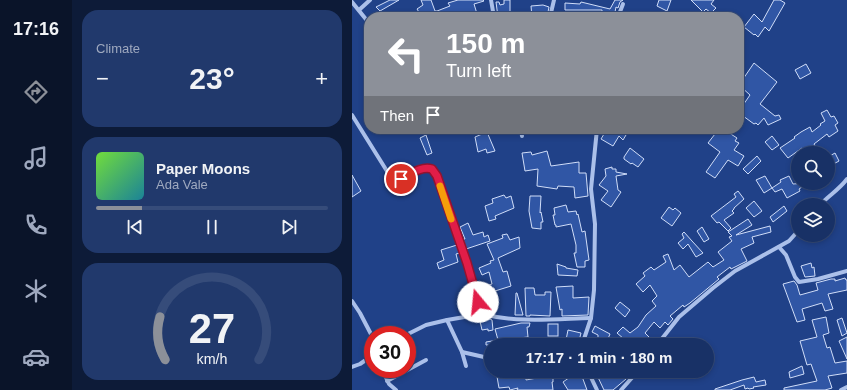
<!DOCTYPE html>
<meta charset="utf-8">
<style>
body{margin:0;font-family:Helvetica,sans-serif;background:#21396c;color:#f1f3f6;height:100vh;display:flex;flex-direction:column;font-size:15px;white-space:nowrap}
*{box-sizing:border-box;margin:0}
p{font-size:13px;color:#9fa9bf}
.icon{flex:none;width:22px;height:22px;fill:none;stroke:currentColor;stroke-width:2;stroke-linecap:round;stroke-linejoin:round}
.map{position:relative;flex:1;overflow:hidden}
.panel{display:flex;flex-direction:column;gap:10px;padding:10px;background:#0d1b38;width:280px}
.panel>*{flex:none}
.guide{position:absolute;left:12px;top:12px;width:380px;height:122px;border-radius:16px;box-shadow:0 2px 6px #0003,0 0 0 1px #364c7a;background:#8c9099;color:#fff;overflow:hidden}
.buttons{position:absolute;left:439px;top:146px;display:grid;gap:8px}
.buttons a{display:grid;place-items:center;width:44px;height:44px;border-radius:50%;background:#183166;box-shadow:0 2px 6px #0003,0 0 0 1px #364c7a;font-size:20px}
.speed{position:absolute;left:12px;top:326px;display:flex;gap:8px;font-size:20px;font-weight:700;text-align:center}
.speed>*{display:grid;place-content:center;width:52px;height:52px;border-radius:50%;background:#183166;box-shadow:0 2px 6px #0003,0 0 0 1px #364c7a;line-height:1}
.speed .limit{border:6px solid #d22;background:#fff;color:#111}
.pin{position:absolute;display:grid;place-items:center;width:34px;height:34px;color:#fff;margin:-17px;border:2px solid #fff;border-radius:50%;box-shadow:0 1px 4px #0007}
.me{position:absolute;width:44px;margin:-22px;rotate:343deg;stroke-linejoin:round;filter:drop-shadow(0 0 3px #0008)}
.turn{display:flex;align-items:center;gap:14px;height:84px;padding:0 16px;font-size:18px}
.turn .icon{width:52px;height:52px;stroke-width:2.5}
.turn b{display:block;font-size:28px;line-height:34px}
.then{display:flex;align-items:center;height:38px;padding:0 16px;background:#0003;gap:8px;font-size:15px}
.big{font-size:30px;font-weight:700;line-height:1.1}
.panel .widget{flex:1;display:flex;flex-direction:column;justify-content:center;gap:6px;min-width:0;padding:0 14px;border-radius:16px;background:#21396c}
.panel .dial{align-items:center;gap:0}
.dial svg{height:104px;overflow:visible;fill:none;stroke:#364c7a;stroke-width:7;stroke-linecap:round;text-anchor:middle}
.dial text{fill:#f1f3f6;stroke:none}
.song{display:flex;align-items:center;gap:12px}
.cover{width:48px;height:48px;border-radius:6px;background:linear-gradient(135deg,hsl(100 70% 55%),hsl(190 70% 35%))}
.played{height:4px;border-radius:2px;background:linear-gradient(90deg,#8c9099 20%,#364c7a 20%)}
.keys{display:flex;justify-content:space-around;direction:ltr}
.heat{display:flex;justify-content:space-between;align-items:center;font-size:22px;direction:ltr}
.trip{position:absolute;left:132px;top:338px;width:230px;height:40px;border-radius:20px;background:#183166;box-shadow:0 2px 6px #0003,0 0 0 1px #364c7a;font-weight:700;line-height:40px;text-align:center}
main{display:flex;flex:1;min-height:0}
.tabs{display:flex;flex-direction:column;width:72px;justify-content:space-around;align-items:center;background:#0a1429;color:#9fa9bf}
.tabs .icon{width:28px;height:28px}
.tabs .current{color:#8c9099}
.tabs b{font-size:18px;color:#f1f3f6}
.map>svg:first-child{display:block}
.building{fill:#3056a5;stroke:#d0ddf8}
.lines{fill:none;stroke-linecap:round;stroke-linejoin:round}
.street{stroke:#abc0ea;stroke-width:4}
.route-casing{stroke:#92132f;stroke-width:10}
.route{stroke:#e11d48;stroke-width:7}
.slow{stroke:#f59e0b;stroke-width:7}
</style>
<main>
<nav class="tabs">
<b>17:16</b>
<svg class="icon current" aria-label="directions" viewBox="0 0 24 24"><path d="M12 3l9 9-9 9-9-9zM9 14v-3h6M13 9l2 2-2 2"/></svg>
<svg class="icon" aria-label="music" viewBox="0 0 24 24"><path d="M9 18V5l10-2v13"/><circle cx="6" cy="18" r="3"/><circle cx="16" cy="16" r="3"/></svg>
<svg class="icon" aria-label="phone" viewBox="0 0 24 24"><path d="M5 4h4l2 5-3 2q2 4 5 5l2-3 5 2v4C11 20 4 13 5 4z"/></svg>
<svg class="icon" aria-label="climate" viewBox="0 0 24 24"><path d="M12 3v18M4 7l16 10M4 17L20 7"/></svg>
<svg class="icon" aria-label="car" viewBox="0 0 24 24"><path d="M5 17H2v-5l4-1 3-4h7l3 4 3 1v5h-3M9 17h6M6 11h13"/><circle cx="7" cy="17" r="2"/><circle cx="17" cy="17" r="2"/></svg>
</nav>
<section class="panel">
<div class="widget"><p>Climate</p>
<div class="heat"><a>−</a><b class="big">23°</b><a>+</a></div>
</div>
<div class="widget">
<div class="song"><i class="cover"></i><div><b>Paper Moons</b><p>Ada Vale</p></div></div>
<div class="played"></div>
<div class="keys"><svg class="icon" aria-label="previous" viewBox="0 0 24 24"><path d="M18 5L8 12l10 7zM5 5v14"/></svg><svg class="icon" aria-label="pause" viewBox="0 0 24 24"><path d="M8 5v14M16 5v14"/></svg><svg class="icon" aria-label="next" viewBox="0 0 24 24"><path d="M6 5l10 7-10 7zM19 5v14"/></svg></div>
</div>
<div class="widget dial"><svg viewBox="0 0 100 80">
<path d="M14 69A42 42 0 1 1 86 69"/>
<path d="M14 69A42 42 0 0 1 10 36" stroke="#8c9099"/>
<text x="50" y="56" font-size="32" font-weight="700">27</text>
<text x="50" y="72" font-size="11">km/h</text>
</svg></div>
</section>
<div class="map">
<svg width="495" height="390" viewBox="0 0 495 390">
<rect width="100%" height="100%" fill="#204188"/>
<!-- building -->
<g class="building">
<polygon points="38,0 47,0 28,11 24,7"/>
<polygon points="69,0 79,0 83,11 85,11 98,6 96,3 106,0 131,0 132,1 122,4 126,17 70,17 65,9 71,5"/>
<polygon points="152,0 158,0 158,15 146,17 144,2 147,2 148,5 152,4"/>
<polygon points="263,0 271,0 268,2 266,8 264,7 262,17 236,17 236,15 250,12 250,10 213,10 213,3 228,4 229,2 258,9"/>
<polygon points="307,0 319,0 315,11 305,6"/>
<polygon points="339,0 362,0 359,4 364,8 359,13 354,9 351,12"/>
<polygon points="422,0 428,0 433,3 417,31 413,27 406,37 403,34 402,35 392,27 402,14 410,22"/>
<polygon points="191,5 197,7 195,17 180,17 179,6"/>
<polygon points="402,63 425,82 408,104 423,116 427,115 429,119 416,125 412,118 406,125 404,123 402,124 387,113 387,111 398,95 387,85"/>
<polygon points="454,64 459,73 448,79 443,70"/>
<polygon points="475,110 479,117 482,116 486,123 483,125 486,131 477,137 475,134 462,144 464,148 459,151 456,146 452,150 450,148 436,158 428,148 443,138 442,137 449,132 458,127 460,132 469,125 468,124 473,121 469,113"/>
<polygon points="255,129 272,129 270,132 274,135 271,140 267,136 261,146 249,139"/>
<polygon points="362,129 371,129 385,138 383,141 387,143 382,150 392,156 386,166 376,160 363,178 354,172 368,152 356,143 363,134 360,132"/>
<polygon points="135,132 143,151 135,153 134,149 126,152 123,137"/>
<polygon points="74,135 80,153 75,155 68,138"/>
<polygon points="420,136 427,145 420,150 413,142"/>
<polygon points="278,148 292,159 286,167 280,163 279,164 272,159 272,157"/>
<polygon points="195,151 199,166 227,162 227,173 234,173 236,196 223,198 222,187 206,186 205,189 185,186 186,169 173,171 170,153 179,152 180,155"/>
<polygon points="483,153 487,161 476,167 476,157"/>
<polygon points="405,156 409,161 396,174 391,169"/>
<polygon points="260,167 260,169 264,169 264,172 275,174 264,176 266,190 269,192 259,207 249,200 256,191 247,185 254,176 253,169"/>
<polygon points="0,175 9,191 0,197"/>
<polygon points="413,176 420,188 412,193 404,180"/>
<polygon points="437,176 441,184 456,183 447,189 448,191 435,198 430,189 423,192 420,188 429,182 428,180"/>
<polygon points="386,191 392,199 382,208 382,209 380,211 382,213 372,220 379,228 376,231 367,222 365,223 359,216 384,197 382,194"/>
<polygon points="152,195 154,198 159,196 162,208 143,216 144,219 137,221 133,206 141,203 140,199"/>
<polygon points="178,196 189,196 188,213 189,212 191,222 189,222 189,229 180,228 177,211"/>
<polygon points="402,201 410,211 402,217 394,208"/>
<polygon points="214,205 216,212 224,211 225,215 226,214 230,232 233,231 237,260 233,261 233,267 225,267 222,253 224,253 224,245 219,224 204,227 204,225 203,225 201,215 203,215 202,208"/>
<polygon points="432,206 435,211 421,222 418,217"/>
<polygon points="317,207 321,210 323,208 329,213 320,226 309,218"/>
<polygon points="396,219 400,225 384,235 418,226 419,232 400,237 402,243 389,249 395,261 379,269 378,267 365,277 367,279 338,303 332,307 331,305 318,316 321,319 316,325 313,322 308,328 302,322 293,333 302,342 299,345 279,345 265,333 271,327 278,333 286,327 294,315 304,306 300,301 305,296 298,285 291,292 284,284 293,276 291,273 299,267 302,270 314,262 311,256 316,254 322,270 328,265 337,277 356,262 361,267 372,260 366,252 380,241 377,237 380,236 376,232"/>
<polygon points="116,223 121,235 131,232 132,237 136,235 138,241 114,249 111,239 113,239 108,227"/>
<polygon points="350,227 357,239 352,242 345,231"/>
<polygon points="332,232 340,241 351,253 344,257 336,244 331,249 326,243 332,238 330,234"/>
<polygon points="155,234 158,240 167,237 168,248 146,258 151,272 155,271 159,286 143,291 142,288 131,291 130,287 140,284 137,272 130,275 127,268 139,263 138,261 142,260 135,244 151,238 150,235"/>
<polygon points="105,245 108,253 104,254 106,262 87,269 85,263 92,260 89,250"/>
<polygon points="459,263 460,268 462,267 463,276 453,277 449,266"/>
<polygon points="205,264 214,267 214,268 226,270 225,276 206,275"/>
<polygon points="493,278 494,280 495,280 495,290 476,294 481,309 473,311 470,303 450,309 453,320 445,322 431,284 442,281 445,285 448,295 466,290 464,283 479,279 483,279 483,281"/>
<polygon points="221,286 221,298 237,297 236,315 210,316 210,309 208,310 204,287"/>
<polygon points="173,288 182,288 183,295 193,295 193,292 199,292 198,316 178,315 178,316 174,316"/>
<polygon points="164,293 165,293 171,315 163,315"/>
<polygon points="268,302 278,310 273,317 263,308"/>
<polygon points="474,317 477,333 471,335 475,348 478,347 483,363 495,361 495,373 476,376 480,388 473,390 432,390 432,388 465,381 459,364 455,365 448,341 465,337 460,320"/>
<polygon points="490,318 495,333 490,336 485,320"/>
<polygon points="138,319 140,320 141,330 136,331 136,329 130,330 128,321"/>
<polygon points="169,323 178,323 177,327 175,327 176,337 167,338 168,345 161,345 159,339 149,341 149,345 134,345 134,342 146,340 143,329"/>
<rect x="196" y="324" width="10" height="12"/>
<polygon points="243,326 258,334 255,341 265,345 246,345 246,335 240,332"/>
<polygon points="216,330 229,333 226,345 213,345"/>
<polygon points="495,337 495,359 487,341"/>
<polygon points="450,366 452,374 438,378 437,372"/>
<polygon points="144,371 174,371 174,380 185,378 185,371 199,371 199,375 201,375 201,382 200,382 201,390 165,390 166,388 158,390 157,387 147,388"/>
<polygon points="223,371 228,371 235,390 216,390 211,382 221,375 220,372"/>
<polygon points="243,371 267,371 274,379 261,390 252,390"/>
<polygon points="402,377 404,382 413,380 414,385 401,387 402,388 397,389 396,388 393,389 392,385 378,390 363,390 363,389 390,380"/>
</g>
<g class="lines">
<!-- street -->
<g class="street">
<polyline points="139,0 142,17"/>
<polyline points="0,2 17,23"/>
<polyline points="7,10 18,0"/>
<polyline points="198,17 202,0"/>
<polyline points="266,17 271,4"/>
<path d="M0 115 38 176 43 180C57 178 65 165 80 169L85 176 115 263 130 314C166 323 202 319 239 318"/>
<polyline points="169,129 170,136"/>
<path d="M468 205C477 195 487 190 495 179"/>
<polyline points="427,247 434,255 443,277 447,282 466,279 495,271"/>
<polyline points="0,301 8,313 21,338"/>
<polyline points="95,320 110,352 132,357 136,361 139,371"/>
<polyline points="54,335 74,325 95,320 130,314"/>
<polyline points="230,345 239,318 242,290 243,224 239,189 245,129"/>
<polyline points="305,345 327,317 361,288 383,271 437,241 446,231"/>
<polyline points="110,352 114,366"/>
<polyline points="0,367 8,364 21,355"/>
<polyline points="30,369 37,384 44,390"/>
<polyline points="236,371 245,390"/>
<polyline points="35,381 74,360"/>
<polyline points="269,390 286,371"/>
<polyline points="489,390 495,387"/>
</g>
</g>
<g class="lines">
<!-- route casing -->
<g class="route-casing">
<path id="route" d="M49 179C59 174 69 166 80 169L85 176 115 263 126 302"/>
</g>
<!-- route -->
<use href="#route" class="route"/>
<!-- slow -->
<polyline class="slow" points="88,186 99,219"/>
</g>
</svg>
<div class="buttons">
<a><svg class="icon" aria-label="search" viewBox="0 0 24 24"><circle cx="10" cy="10" r="6"/><path d="M15 15l6 6"/></svg></a>
<a><svg class="icon" aria-label="layers" viewBox="0 0 24 24"><path d="M12 4l9 5-9 5-9-5zM3 14l9 5 9-5"/></svg></a>
</div>
<div class="speed"><div class="limit">30</div></div>
<div class="pin" style="left:49px;top:179px;background:#d93025"><svg class="icon" aria-label="arrive" viewBox="0 0 24 24"><path d="M6 21V4h12l-3 4 3 4H6"/></svg></div>
<svg class="me" style="left:126px;top:302px" viewBox="-20 -20 40 40"><circle r="19" fill="#fff"/><path d="M0-13L10 11 0 6-10 11z" fill="#e11d48"/></svg>
<div class="trip">17:17 · 1 min · 180 m</div>
<div class="guide">
<div class="turn"><svg class="icon" aria-label="left" viewBox="0 0 24 24"><path d="M17 20v-9H6M10 6l-5 5 5 5"/></svg><div><b>150 m</b>Turn left</div></div>
<div class="then">Then<svg class="icon" aria-label="arrive" viewBox="0 0 24 24"><path d="M6 21V4h12l-3 4 3 4H6"/></svg></div>
</div>
</div>
</main>
